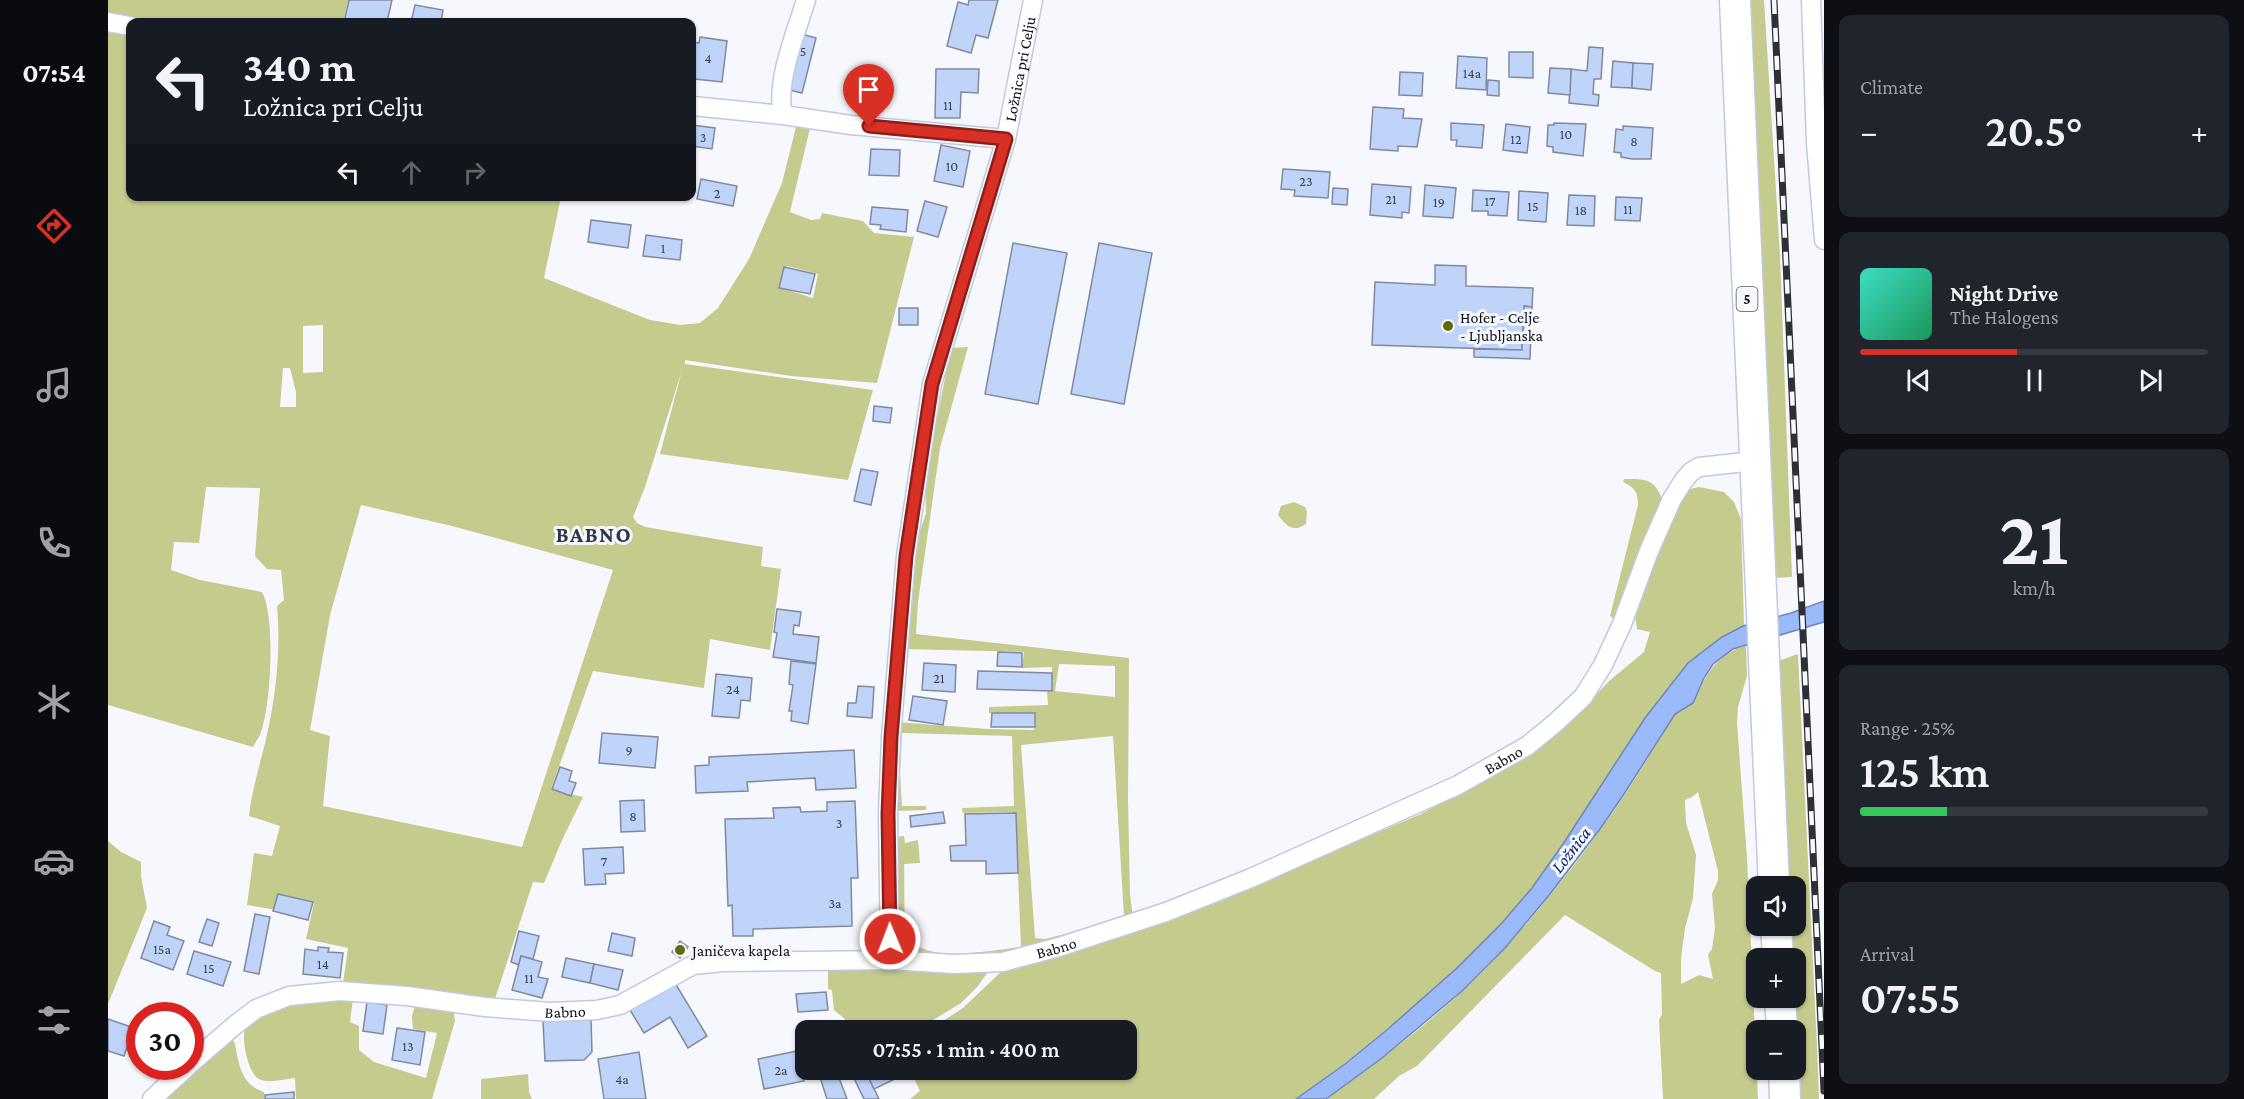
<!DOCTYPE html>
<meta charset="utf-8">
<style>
body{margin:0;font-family:"Crimson Pro",serif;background:#20242c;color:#f1f3f6;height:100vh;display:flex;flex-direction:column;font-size:22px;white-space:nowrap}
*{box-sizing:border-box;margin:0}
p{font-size:20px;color:#9ea1a6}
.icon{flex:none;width:33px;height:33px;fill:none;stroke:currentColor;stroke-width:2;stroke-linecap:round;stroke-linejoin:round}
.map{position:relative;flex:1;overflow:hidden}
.details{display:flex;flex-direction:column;gap:15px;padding:15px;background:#0d0f14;width:420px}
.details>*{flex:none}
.banner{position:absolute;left:18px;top:18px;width:570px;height:183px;border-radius:12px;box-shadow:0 2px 4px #0004;background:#171b24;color:#f1f3f6;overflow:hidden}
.controls{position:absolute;left:1638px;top:876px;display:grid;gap:12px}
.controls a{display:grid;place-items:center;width:60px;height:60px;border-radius:12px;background:#171b24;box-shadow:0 2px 4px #0004;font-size:30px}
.speed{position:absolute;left:18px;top:1002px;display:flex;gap:12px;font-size:30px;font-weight:700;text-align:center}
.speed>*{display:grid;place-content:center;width:78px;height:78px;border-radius:50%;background:#171b24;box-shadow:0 2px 4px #0004;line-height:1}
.speed .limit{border:9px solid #d22;background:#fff;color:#111}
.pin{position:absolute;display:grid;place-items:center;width:51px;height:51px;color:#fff;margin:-62px -26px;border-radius:50% 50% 50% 0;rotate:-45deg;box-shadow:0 0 6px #0007}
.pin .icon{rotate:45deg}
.me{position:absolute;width:66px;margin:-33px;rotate:359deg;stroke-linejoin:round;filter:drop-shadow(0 0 4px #0008)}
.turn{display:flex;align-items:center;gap:21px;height:126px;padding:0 18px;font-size:27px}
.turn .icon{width:78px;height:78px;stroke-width:2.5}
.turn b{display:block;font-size:42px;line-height:51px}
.lanes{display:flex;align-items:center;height:57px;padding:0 18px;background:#0003;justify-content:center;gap:30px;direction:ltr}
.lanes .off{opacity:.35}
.big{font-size:45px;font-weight:600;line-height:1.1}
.details .widget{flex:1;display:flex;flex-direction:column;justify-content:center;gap:9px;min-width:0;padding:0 21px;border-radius:12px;background:#20242c}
.details .dial{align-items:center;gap:0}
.dial b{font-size:78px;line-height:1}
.song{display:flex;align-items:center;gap:18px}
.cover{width:72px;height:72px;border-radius:9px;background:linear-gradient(135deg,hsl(170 70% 55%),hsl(150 70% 35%))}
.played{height:6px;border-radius:3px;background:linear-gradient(90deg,#d93025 45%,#363941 45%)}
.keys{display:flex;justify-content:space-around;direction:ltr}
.heat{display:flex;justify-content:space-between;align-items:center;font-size:33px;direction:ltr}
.charge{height:9px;border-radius:4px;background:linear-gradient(90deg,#34c759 25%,#363941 0)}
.trip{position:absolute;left:687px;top:1020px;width:342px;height:60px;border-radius:12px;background:#171b24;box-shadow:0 2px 4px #0004;font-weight:600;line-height:60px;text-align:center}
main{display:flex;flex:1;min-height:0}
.tab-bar{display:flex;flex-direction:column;width:108px;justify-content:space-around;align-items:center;background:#090b0e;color:#9ea1a6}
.tab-bar .icon{width:42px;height:42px}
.tab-bar .on{color:#d93025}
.tab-bar b{font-size:27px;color:#f1f3f6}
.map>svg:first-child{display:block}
.green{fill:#c4cb8c;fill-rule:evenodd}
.water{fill:#9bbaf9;stroke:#7086b5;stroke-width:1.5}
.building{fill:#c0d4fa;stroke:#808a9f;stroke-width:1.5}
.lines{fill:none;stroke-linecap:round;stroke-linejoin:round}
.street-casing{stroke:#becae0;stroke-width:21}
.primary-casing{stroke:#becae0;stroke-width:33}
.street{stroke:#fff;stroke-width:18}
.primary{stroke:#fff;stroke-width:30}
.rail-casing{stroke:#2d3137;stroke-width:7}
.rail{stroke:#f6f8fd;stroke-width:4.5;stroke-dasharray:14;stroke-linecap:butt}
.route-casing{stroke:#8d1f18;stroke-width:15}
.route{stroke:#d93025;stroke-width:10}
.poi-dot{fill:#646a0c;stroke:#f6f8fd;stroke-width:2}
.labels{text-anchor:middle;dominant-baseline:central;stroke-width:6;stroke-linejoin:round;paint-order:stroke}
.number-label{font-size:14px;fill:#38404e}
.shield{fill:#f6f8fd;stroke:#51545b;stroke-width:1.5}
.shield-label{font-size:15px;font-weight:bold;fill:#0a0e15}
.street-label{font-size:16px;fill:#0a0e15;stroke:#f6f8fd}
.poi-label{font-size:16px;fill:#0a0e15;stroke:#f6f8fd;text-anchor:start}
.water-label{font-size:18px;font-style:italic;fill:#072167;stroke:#f6f8fd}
.district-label{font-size:22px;font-weight:bold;letter-spacing:1.5px;fill:#2e3748;stroke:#f6f8fd}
</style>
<main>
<nav class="tab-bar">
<b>07:54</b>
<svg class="icon on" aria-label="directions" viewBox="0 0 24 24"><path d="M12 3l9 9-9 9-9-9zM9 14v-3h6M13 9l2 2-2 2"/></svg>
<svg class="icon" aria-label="music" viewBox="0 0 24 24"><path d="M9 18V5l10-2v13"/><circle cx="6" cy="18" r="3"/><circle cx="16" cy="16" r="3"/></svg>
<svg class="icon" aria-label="phone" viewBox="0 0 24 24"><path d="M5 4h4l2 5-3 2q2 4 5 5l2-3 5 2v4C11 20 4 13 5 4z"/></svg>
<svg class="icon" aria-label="climate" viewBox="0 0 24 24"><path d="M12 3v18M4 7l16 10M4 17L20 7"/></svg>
<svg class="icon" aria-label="car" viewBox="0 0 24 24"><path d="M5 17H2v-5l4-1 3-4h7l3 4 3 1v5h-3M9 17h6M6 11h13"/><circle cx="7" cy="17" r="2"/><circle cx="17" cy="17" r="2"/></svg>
<svg class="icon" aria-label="filters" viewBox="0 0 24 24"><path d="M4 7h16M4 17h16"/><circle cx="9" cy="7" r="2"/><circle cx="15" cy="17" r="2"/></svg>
</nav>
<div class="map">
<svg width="1716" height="1099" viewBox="0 0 1716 1099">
<rect width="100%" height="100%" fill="#f6f8fd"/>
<!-- green -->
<g class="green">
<polygon points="0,0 240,0 235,22 29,22 0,18"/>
<polygon points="1636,0 1656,0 1672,255 1684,577 1665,578"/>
<path d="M0 26 22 29V196L453 197 436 278 542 320 572 325 592 323 610 308 641 259 674 183 688 127 702 128 682 212 703 220 712 219 714 213 755 221 766 233 806 237 769 383 683 376 577 360V364L765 390 740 480 552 454 574 370 537 487 525 517 529 523 537 527 655 547 653 566 673 569 662 650 602 639 596 688 485 671 443 789 475 797 455 838 436 883 425 882 387 999 273 985 235 983 240 948 198 939 206 903 171 894 169 910 139 905 146 853 164 856 172 826 141 816C144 789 152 765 158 739 168 695 173 652 169 606L176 600 173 570 159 569 147 556 152 488 98 487 91 543 66 542 63 570 92 580 154 592C168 617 163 708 152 735 150 739 147 743 145 747L0 705ZM679 266 710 274 705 298 673 288ZM215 325V372L195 373V326ZM175 368H182L188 392V407H172ZM253 505 344 526 505 570 414 847 215 806 222 736 202 730 222 615Z"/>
<path d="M860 347 832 448 810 602 808 634 1021 658 1020 801 1022 894 1025 918 900 953 850 957 807 953 798 946 793 939 790 929 787 837 796 836 797 843 810 840 812 863 796 864C797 878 795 924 799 934 812 966 886 950 913 947L910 874 904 812 855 813 854 808 906 806 904 736 794 733 792 773 794 806H818V810L788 811V722L880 729 926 730 927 714 881 713V707L940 705 939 690 943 688 944 667 914 668 916 652 797 649 806 571 812 531 818 513 817 479 843 348ZM951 664 1007 666V697L947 691ZM1005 736 1016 916 999 923 937 939 927 938 913 745Z"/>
<path d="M1516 479C1537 479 1545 478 1554 498L1507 620 1502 616 1530 505C1530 492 1527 488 1515 482Z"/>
<polygon points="1591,487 1616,492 1626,502 1633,519 1636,625 1618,634 1580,663 1536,719 1455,844 1422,890 1392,925 1350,967 1300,1012 1236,1064 1187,1099 802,1099 812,1091 802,1070 1018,1070 1018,1030 821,1030 855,1008 896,969 988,945 1114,901 1172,874 1313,814 1400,766 1476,708 1501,681 1536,652 1542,632 1529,629 1527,616 1547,559 1574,498 1582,489"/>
<path d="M1186 502 1197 507 1199 512 1198 524C1184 533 1179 526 1170 515L1173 506Z"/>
<path d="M1638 646 1639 676 1630 707 1629 723 1639 858 1650 1099H1555L1551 1020 1554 1014 1553 973 1547 971 1457 915 1309 1066 1291 1076 1266 1099H1219C1286 1050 1354 999 1408 936 1446 892 1482 846 1514 799 1533 771 1549 742 1567 714 1599 698 1592 658 1638 646ZM1590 792 1610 871V880L1604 894 1607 928 1604 949 1600 955 1605 979 1591 975 1573 984V958L1577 928 1585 898 1588 855 1578 823 1577 800 1584 797Z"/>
<polygon points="1690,654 1709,1047 1711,1099 1689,1099 1688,1030 1683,998 1688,998 1688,958 1682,958 1680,926 1688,926 1688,886 1678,886 1667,662"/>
<polygon points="0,841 13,852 33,862 33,876 39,908 0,1004"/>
<polygon points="720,967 882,969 870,986 853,1003 809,1030 739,1030 737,1019 726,1010 724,990 720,989"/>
<path d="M245 999 242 1022 251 1026V1050L266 1062 318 1078 329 1033 305 1029 304 1016 307 1006 346 1012 347 1021 324 1099H188L187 1078C177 1079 160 1084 151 1079 140 1074 131 1033 139 1024 144 1018 153 1015 159 1013 169 1009 180 1003 190 1002 207 998 227 1000 245 999Z"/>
<path d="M120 1040H125L127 1044C131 1064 133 1085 156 1092V1099H57Z"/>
<polygon points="420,1074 421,1092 424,1099 373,1099 373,1079"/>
</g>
<!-- water -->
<polygon class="water" points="1716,601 1716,622 1625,649 1605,664 1596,678 1585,703 1567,714 1516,794 1492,829 1442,894 1397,948 1354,991 1274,1058 1218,1099 1188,1099 1237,1064 1280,1029 1349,968 1393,924 1424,888 1455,844 1537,718 1580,663 1614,637 1635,626 1683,613"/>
<!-- building -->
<g class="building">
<polygon points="241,0 284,0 279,22 236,22"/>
<polygon points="861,0 890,0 880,38 868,35 863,53 839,46 850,2 860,5"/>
<polygon points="307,5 335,10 333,22 303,22"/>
<polygon points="690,33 708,38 694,93 681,90"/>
<polygon points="592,37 619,41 614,82 587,79 587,72 584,72 584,42 591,43"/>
<polygon points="1481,47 1495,48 1493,79 1486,79 1485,94 1491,95 1490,106 1461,103 1463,69 1479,71"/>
<polygon points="1401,52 1425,52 1425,78 1401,77"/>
<polygon points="1350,56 1379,58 1378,90 1348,88"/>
<polygon points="1505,61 1525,63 1524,88 1503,87"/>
<polygon points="1525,63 1545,64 1543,90 1524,88"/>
<polygon points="1442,68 1463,69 1462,95 1440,93"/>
<polygon points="828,69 871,69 870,93 853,92 852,118 827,118"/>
<polygon points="1292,72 1315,73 1314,96 1291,95"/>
<polygon points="1380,80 1391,81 1391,96 1379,95"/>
<polygon points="1265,107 1296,109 1295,118 1314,119 1309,147 1290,146 1290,151 1262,149"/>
<polygon points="1343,123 1376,125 1374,148 1348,146 1349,140 1343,140"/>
<polygon points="1446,123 1478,124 1475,156 1445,152 1445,147 1439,146 1440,125 1446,125"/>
<polygon points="1398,124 1422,127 1419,153 1395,150"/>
<polygon points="584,125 607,128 604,149 584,146"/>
<polygon points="1515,126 1545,128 1543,159 1524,159 1513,157 1513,153 1506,152 1508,129 1515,130"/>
<polygon points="833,145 862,151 855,187 826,181"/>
<polygon points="763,149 792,150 791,176 761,175"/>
<polygon points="1175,169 1222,172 1220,198 1186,196 1187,190 1173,189"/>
<polygon points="593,179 629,186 625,206 589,199"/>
<polygon points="1264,184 1303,187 1301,213 1294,212 1294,218 1262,215"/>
<polygon points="1317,185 1348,188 1345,218 1315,216"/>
<polygon points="1225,188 1240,189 1239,205 1224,204"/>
<polygon points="1365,190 1401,192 1399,216 1380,215 1380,211 1364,211"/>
<polygon points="1411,191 1440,193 1438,222 1410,220"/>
<polygon points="1461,195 1487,196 1486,226 1459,225"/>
<polygon points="1508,197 1534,198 1532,221 1507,220"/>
<polygon points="817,201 839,207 830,237 809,231"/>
<polygon points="764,207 800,210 798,232 772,229 773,225 762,224"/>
<polygon points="483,220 523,225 520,248 480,242"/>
<polygon points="538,235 574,240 572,260 535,256"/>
<polygon points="905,243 959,253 930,404 877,394"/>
<polygon points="991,243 1044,253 1016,404 963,394"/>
<polygon points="1327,265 1358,266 1358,286 1425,288 1424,307 1416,306 1414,350 1264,345 1267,282 1327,285"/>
<polygon points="676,267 707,274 702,294 671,288"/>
<polygon points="1416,306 1424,307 1422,359 1366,357 1366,349 1414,350"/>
<rect x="791" y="308" width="19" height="17"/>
<polygon points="766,406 784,408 782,423 765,421"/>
<polygon points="753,469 770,472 763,505 746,501"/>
<polygon points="669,609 693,612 691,626 686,625 685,634 711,637 708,663 665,657 669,633 666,632"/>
<polygon points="890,652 914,653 914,667 889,666"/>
<polygon points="683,661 708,664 700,724 683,721 684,711 681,711 685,685 681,684"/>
<polygon points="816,663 848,665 847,692 814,690"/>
<polygon points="870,671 944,673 944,691 869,689"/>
<polygon points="608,674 644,678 642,701 633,700 631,718 604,716"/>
<polygon points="750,686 766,687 764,718 739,716 740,703 748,703"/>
<polygon points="805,696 839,701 835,725 801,720"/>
<polygon points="884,713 927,713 927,727 883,727"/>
<polygon points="494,733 550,737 547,768 491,763"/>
<polygon points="746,750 748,788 708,790 707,778 639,782 640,791 588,793 587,766 601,765 601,757"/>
<polygon points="452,767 464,771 461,781 468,783 463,796 444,789"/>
<polygon points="536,800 537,831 513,832 512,801"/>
<polygon points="747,801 750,878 743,878 744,926 645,929 645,936 625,936 624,905 620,906 617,819 666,818 665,808 692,807 693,812 719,811 719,802"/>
<polygon points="835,812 837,823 803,827 802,816"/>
<polygon points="908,813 910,873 878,874 878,861 843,861 842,846 858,845 857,814"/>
<polygon points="515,847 516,873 497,874 498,884 477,885 475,849"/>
<polygon points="170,894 205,902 200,920 165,911"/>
<polygon points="147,914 162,917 151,974 136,971"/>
<polygon points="99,919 111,923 104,946 91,942"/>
<polygon points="46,921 62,927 59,935 76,941 65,970 33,958"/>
<polygon points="411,931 431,936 425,959 413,956 411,965 403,962"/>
<polygon points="504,933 527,938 524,956 500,951"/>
<polygon points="572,941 580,947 572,958 564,952"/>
<polygon points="210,947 221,948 220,952 235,953 232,978 195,974 197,949 210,951"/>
<polygon points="86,951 123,962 115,986 79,974"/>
<polygon points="413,956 434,962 430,977 440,979 434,998 404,990"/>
<polygon points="458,958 486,964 482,983 454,977"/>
<polygon points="486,964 515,970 510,990 482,983"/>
<polygon points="567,983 599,1036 580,1048 562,1017 536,1033 522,1010"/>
<polygon points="718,992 720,1010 690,1012 688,994"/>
<polygon points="259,1002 279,1005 275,1034 255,1031"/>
<polygon points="0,1019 26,1028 16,1056 0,1051"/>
<polygon points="483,1019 484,1052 476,1060 437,1061 435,1021"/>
<polygon points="732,1022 733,1030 715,1030 714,1023"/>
<polygon points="289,1028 317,1032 312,1065 284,1060"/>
<polygon points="689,1051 696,1081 656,1089 650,1059"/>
<polygon points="531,1052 538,1099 496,1099 490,1059"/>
<polygon points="725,1070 728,1070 739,1099 719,1099 711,1074"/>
<polygon points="753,1070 757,1070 771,1099 756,1099 744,1074"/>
<polygon points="757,1070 780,1070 785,1080 766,1089"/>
<polygon points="186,1092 186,1099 157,1099 157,1095"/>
</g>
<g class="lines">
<!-- street casing -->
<g class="street-casing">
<g id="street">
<path d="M698 0C688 33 667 82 675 115L743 125 898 139"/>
<polyline points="1703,0 1708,143 1716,240"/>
<polyline points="0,22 22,26"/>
<polyline points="584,106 675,115"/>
<path id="s1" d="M782 960 780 814 783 737 798 556 824 384 898 139 925 0"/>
<path id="s2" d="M82 1064 127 1025 148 1009 181 996 232 991 299 996 377 1007 442 1012 489 1010 512 1005 585 965 615 962 782 960 846 964 895 962 951 947 1058 912 1143 878 1350 785 1419 746 1446 724 1475 697 1495 665 1514 624 1541 551 1564 499 1576 480 1583 472 1591 467 1646 461"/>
<polyline points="44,1099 80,1066"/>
</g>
</g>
<!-- primary casing -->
<g class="primary-casing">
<g id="primary">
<polyline points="1627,0 1666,886"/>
<polyline points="1668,926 1670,958"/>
<polyline points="1672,998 1674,1030"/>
<polyline points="1676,1070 1677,1099"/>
</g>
</g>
<!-- street -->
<use href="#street" class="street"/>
<!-- primary -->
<use href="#primary" class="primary"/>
<!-- rail casing -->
<g class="rail-casing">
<polyline id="rail" points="1666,0 1716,1091"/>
</g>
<!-- rail -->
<use href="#rail" class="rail"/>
</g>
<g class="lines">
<!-- route casing -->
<g class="route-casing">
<polyline id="route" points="761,126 898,139 824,384 798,556 783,737 780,814 782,939"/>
</g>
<!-- route -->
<use href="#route" class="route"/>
</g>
<!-- markers -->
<g class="poi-dot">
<circle cx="1340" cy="326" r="6"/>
<circle cx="572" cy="950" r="6"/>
</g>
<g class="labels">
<!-- number labels -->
<g class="number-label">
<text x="695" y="51">5</text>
<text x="600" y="58">4</text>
<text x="1364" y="73">14a</text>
<text x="840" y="105">11</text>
<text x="1458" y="134">10</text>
<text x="595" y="137">3</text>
<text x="1408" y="139">12</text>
<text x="1526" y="141">8</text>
<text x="844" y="166">10</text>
<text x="1198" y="181">23</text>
<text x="609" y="193">2</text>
<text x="1283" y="199">21</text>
<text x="1382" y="201">17</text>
<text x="1331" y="202">19</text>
<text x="1425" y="206">15</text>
<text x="1520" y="209">11</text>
<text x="1473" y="210">18</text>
<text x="555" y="248">1</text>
<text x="831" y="678">21</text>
<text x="625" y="689">24</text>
<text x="521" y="750">9</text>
<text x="525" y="816">8</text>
<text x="731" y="823">3</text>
<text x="496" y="861">7</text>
<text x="727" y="903">3a</text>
<text x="54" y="949">15a</text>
<text x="215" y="964">14</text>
<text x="101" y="968">15</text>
<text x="421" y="978">11</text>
<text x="300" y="1046">13</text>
<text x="673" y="1070">2a</text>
<text x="514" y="1079">4a</text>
</g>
<!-- shield labels -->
<rect class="shield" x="1628.5" y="287" width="21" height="24" rx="4.5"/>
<g class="shield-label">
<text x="1639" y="299">5</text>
</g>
<!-- street labels -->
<g class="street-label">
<text stroke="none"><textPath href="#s1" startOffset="906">Ložnica pri Celju</textPath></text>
<text stroke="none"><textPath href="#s2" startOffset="1389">Babno</textPath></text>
<text stroke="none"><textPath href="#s2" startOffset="903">Babno</textPath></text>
<text stroke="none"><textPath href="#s2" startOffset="399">Babno</textPath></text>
</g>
<!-- poi labels -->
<g class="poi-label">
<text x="1352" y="317">Hofer - Celje<tspan x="1352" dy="18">- Ljubljanska</tspan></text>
<text x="584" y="950">Janičeva kapela</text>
</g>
<!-- water labels -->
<g class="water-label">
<text transform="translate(1463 850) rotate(-52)">Ložnica</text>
</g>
<!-- district labels -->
<g class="district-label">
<text x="486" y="534">BABNO</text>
</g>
</g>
</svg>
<div class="controls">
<a><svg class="icon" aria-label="sound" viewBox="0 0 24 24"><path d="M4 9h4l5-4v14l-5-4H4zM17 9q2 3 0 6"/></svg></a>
<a>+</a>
<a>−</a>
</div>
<div class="speed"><div class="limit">30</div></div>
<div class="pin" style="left:761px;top:126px;background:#d93025"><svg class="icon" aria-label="arrive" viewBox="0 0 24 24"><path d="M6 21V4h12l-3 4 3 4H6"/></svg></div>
<svg class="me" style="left:782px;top:939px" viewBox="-20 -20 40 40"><circle r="17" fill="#d93025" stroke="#fff" stroke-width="3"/><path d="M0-11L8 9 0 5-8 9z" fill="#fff"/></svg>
<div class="trip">07:55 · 1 min · 400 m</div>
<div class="banner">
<div class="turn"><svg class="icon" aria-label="left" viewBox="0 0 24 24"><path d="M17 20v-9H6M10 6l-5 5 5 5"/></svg><div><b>340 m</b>Ložnica pri Celju</div></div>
<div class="lanes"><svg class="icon" aria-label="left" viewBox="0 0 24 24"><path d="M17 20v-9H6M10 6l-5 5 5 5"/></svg><svg class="icon off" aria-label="ahead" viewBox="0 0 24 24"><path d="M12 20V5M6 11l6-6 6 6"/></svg><svg class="icon off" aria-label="right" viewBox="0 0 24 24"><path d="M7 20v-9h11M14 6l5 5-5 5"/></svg></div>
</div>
</div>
<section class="details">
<div class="widget"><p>Climate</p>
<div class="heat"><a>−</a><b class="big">20.5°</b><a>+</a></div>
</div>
<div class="widget">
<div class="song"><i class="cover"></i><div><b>Night Drive</b><p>The Halogens</p></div></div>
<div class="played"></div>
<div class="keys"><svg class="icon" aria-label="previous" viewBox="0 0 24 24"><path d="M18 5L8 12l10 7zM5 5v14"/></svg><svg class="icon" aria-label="pause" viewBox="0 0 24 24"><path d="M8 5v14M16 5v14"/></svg><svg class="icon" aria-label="next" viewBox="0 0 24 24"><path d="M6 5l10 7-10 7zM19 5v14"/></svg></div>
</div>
<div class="widget dial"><b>21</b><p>km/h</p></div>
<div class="widget"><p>Range · 25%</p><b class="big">125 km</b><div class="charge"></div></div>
<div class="widget"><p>Arrival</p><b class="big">07:55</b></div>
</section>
</main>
